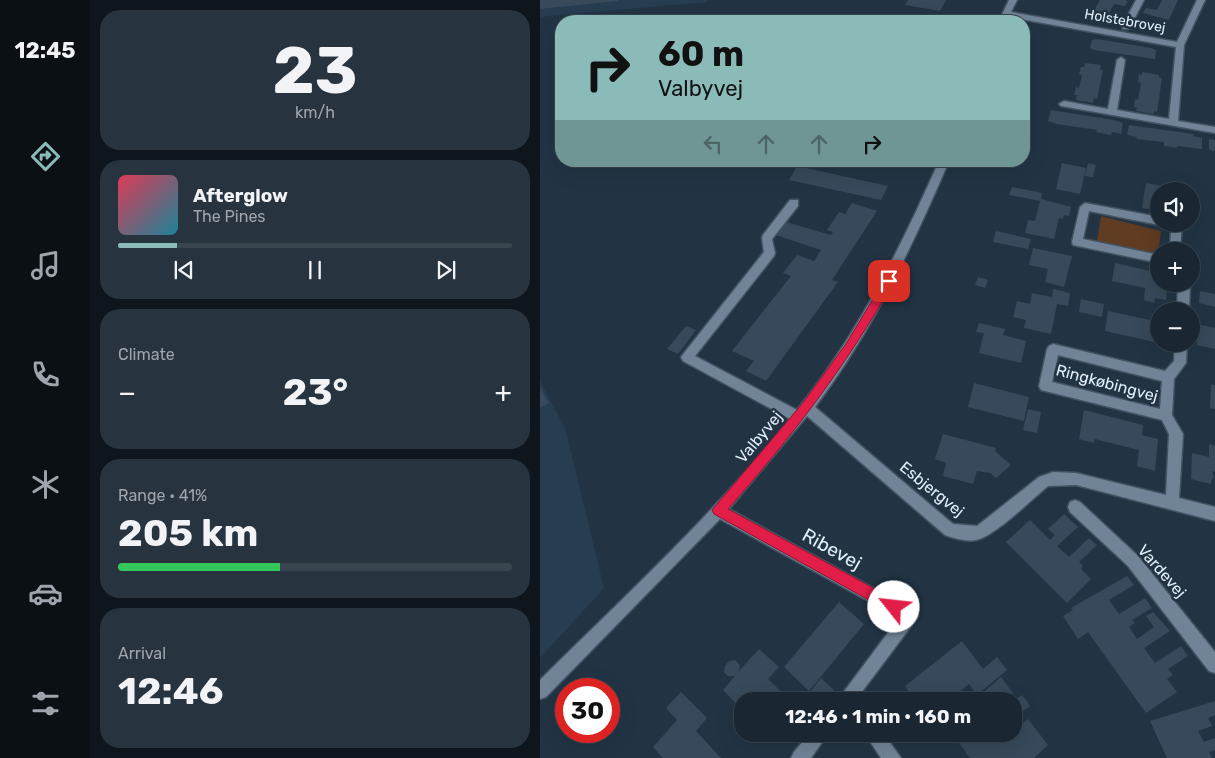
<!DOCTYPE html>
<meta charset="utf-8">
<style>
body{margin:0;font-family:Rubik,sans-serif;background:#27333f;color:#f1f3f6;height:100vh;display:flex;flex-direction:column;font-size:19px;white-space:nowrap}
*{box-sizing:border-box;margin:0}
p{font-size:16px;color:#9fa5ac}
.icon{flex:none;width:28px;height:28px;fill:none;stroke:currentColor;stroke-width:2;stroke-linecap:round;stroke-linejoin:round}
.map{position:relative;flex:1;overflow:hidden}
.sheet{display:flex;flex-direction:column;gap:10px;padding:10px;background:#0e151c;width:450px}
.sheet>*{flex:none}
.banner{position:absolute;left:15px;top:15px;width:475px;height:152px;border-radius:20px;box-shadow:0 5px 20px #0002,0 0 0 1px #38444e;background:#8bbbb9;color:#111;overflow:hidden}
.controls{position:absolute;left:610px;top:182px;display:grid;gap:10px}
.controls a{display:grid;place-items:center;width:50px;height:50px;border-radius:50%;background:#1a2733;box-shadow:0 5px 20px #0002,0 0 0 1px #38444e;font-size:25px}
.speed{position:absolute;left:15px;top:678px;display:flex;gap:10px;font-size:25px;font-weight:700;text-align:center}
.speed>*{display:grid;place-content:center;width:65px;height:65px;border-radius:50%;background:#1a2733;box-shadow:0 5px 20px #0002,0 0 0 1px #38444e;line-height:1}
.speed .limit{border:8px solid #d22;background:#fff;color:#111}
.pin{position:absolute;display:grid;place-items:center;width:42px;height:42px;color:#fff;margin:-21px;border-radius:10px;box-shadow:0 2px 8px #0006}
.me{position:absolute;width:55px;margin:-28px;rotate:299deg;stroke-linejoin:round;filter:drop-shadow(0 0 4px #0008)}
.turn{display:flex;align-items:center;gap:18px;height:105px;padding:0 20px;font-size:22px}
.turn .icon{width:65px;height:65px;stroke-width:2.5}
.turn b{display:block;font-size:35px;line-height:42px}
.lanes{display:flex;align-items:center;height:48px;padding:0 20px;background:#0003;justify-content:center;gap:25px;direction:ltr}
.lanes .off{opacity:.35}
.big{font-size:38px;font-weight:700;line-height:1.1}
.sheet .tile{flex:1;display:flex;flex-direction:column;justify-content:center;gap:8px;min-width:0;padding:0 18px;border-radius:20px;background:#27333f}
.sheet .dial{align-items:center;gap:0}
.dial b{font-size:65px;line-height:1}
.song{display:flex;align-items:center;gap:15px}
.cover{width:60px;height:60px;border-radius:8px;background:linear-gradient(135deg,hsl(350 70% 55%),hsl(190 70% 35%))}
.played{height:5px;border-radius:2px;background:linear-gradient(90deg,#8bbbb9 15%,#38444e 15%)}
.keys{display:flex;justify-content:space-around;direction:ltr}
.heat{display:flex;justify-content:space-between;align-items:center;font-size:28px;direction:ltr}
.charge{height:8px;border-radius:4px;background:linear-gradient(90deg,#34c759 41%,#38444e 0)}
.trip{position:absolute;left:194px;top:692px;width:288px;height:50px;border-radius:20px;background:#1a2733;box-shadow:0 5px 20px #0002,0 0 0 1px #38444e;font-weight:700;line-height:50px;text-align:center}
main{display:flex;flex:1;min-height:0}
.menu{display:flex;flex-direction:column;width:90px;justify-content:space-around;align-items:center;background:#0a1014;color:#9fa5ac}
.menu .icon{width:35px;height:35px}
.menu .current{color:#8bbbb9}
.menu b{font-size:22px;color:#f1f3f6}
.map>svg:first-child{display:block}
.built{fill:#263d52}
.green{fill:#5f3c22}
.building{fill:#37495a}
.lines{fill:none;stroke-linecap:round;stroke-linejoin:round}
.minor-casing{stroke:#425260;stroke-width:3}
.minor{fill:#718497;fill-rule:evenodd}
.route{fill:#e11d48;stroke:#92132f}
.labels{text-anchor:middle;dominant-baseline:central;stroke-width:5;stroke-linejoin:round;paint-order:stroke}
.far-street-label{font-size:14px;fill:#e3eef9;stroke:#223444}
.street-label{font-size:16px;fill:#e3eef9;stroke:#223444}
.near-street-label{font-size:19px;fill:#e3eef9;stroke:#223444}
</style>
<main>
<nav class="menu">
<b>12:45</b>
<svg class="icon current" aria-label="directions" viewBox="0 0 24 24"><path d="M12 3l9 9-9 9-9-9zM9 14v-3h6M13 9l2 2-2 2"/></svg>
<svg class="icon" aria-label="music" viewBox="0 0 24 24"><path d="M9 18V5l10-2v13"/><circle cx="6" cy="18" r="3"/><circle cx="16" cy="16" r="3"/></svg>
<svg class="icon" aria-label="phone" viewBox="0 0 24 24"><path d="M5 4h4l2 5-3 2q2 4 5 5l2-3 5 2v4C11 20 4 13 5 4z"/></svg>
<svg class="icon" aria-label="climate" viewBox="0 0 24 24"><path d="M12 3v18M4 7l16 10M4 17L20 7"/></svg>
<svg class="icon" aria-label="car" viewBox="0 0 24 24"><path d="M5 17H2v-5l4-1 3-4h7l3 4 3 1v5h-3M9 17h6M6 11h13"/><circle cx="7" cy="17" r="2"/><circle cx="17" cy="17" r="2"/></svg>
<svg class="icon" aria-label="filters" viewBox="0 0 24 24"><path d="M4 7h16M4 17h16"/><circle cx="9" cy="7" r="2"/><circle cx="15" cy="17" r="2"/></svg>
</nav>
<section class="sheet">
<div class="tile dial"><b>23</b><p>km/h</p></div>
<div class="tile">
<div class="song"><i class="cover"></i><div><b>Afterglow</b><p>The Pines</p></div></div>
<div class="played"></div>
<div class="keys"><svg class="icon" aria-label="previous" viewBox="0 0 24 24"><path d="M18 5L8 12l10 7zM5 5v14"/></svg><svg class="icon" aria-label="pause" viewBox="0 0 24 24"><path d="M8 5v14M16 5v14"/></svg><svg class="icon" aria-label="next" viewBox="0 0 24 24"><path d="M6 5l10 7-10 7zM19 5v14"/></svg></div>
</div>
<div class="tile"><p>Climate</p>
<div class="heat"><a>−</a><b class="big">23°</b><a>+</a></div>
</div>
<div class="tile"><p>Range · 41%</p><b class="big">205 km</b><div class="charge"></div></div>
<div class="tile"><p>Arrival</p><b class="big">12:46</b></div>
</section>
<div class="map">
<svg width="675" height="758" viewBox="0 0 675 758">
<rect width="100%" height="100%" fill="#223444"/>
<!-- built -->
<g class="built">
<polygon points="0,0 167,0 167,2 0,17"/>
<polygon points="0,381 25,428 64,588 0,658"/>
</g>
<!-- green -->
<polygon class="green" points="561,216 621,231 618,254 557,241"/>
<!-- building -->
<g class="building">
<polygon points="0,0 78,0 78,1 0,9"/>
<polygon points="368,0 406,0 400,11 365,5"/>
<polygon points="560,0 585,0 588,1 585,6 574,4 569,13 580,16 576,22 551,15"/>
<polygon points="622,0 638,0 629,20 603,13 606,8 617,10"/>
<polygon points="557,39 611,48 616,50 615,59 554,50 550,48 552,40"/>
<polygon points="545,63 561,65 560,70 563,70 557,99 554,98 553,103 536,100 537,95 534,95 536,87 539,88 542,75 539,74 541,67 544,67"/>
<polygon points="602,72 619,75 619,78 622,78 617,112 614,111 614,114 596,111 597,108 594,107 595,99 598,100 601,83 598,82 599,74 602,75"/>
<polygon points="511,110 574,120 583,123 581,134 572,132 571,135 556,132 557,130 517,124 508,121"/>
<polygon points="589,125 654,134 653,136 662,138 662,149 637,146 637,148 624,146 624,142 596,139 597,137 587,135"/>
<polygon points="669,139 675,140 675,151 669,150"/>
<polygon points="522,163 546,168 540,194 516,189"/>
<polygon points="548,163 556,165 553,177 545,176"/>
<polygon points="257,166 348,186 341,200 249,180"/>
<polygon points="606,183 627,187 628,184 639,186 639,191 619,191 619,211 602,208"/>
<polygon points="472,187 502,193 501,199 531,207 529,216 524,215 523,219 519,218 514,239 485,233 488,220 495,221 500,201 469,195"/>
<polygon points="312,203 337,211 292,280 298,282 226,381 206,371 214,361 192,351 251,276 243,273 257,255 274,261 281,250 236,235 246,222 291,235 293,232 287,230 299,212 305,214"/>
<polygon points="456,231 491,239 488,249 453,242"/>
<polygon points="493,248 532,256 524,287 505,282 508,269 489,265"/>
<polygon points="575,263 619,273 619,284 628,284 626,300 615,298 614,303 604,300 605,288 572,281"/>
<polygon points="438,277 448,280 445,288 435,285"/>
<polygon points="513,289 530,293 528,306 517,304 511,334 484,328 486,320 473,317 477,301 490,304 492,293 512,297"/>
<polygon points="660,291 675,294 675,307 659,303"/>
<polygon points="541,299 564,304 562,317 539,312"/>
<polygon points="568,311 619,322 619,343 565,331"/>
<polygon points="439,323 465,329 463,335 486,341 481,363 439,353 444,333 436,332"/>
<polygon points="658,324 675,328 675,349 657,345"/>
<polygon points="146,326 156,330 138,354 127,349"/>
<polygon points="434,383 489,397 484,421 428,407"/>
<polygon points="671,384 675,385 675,409 670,408"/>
<polygon points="0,387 9,403 0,408"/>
<polygon points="488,409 501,412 497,433 483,430"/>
<polygon points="544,410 603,425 602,435 618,439 615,471 597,466 599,450 555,439 554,443 539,439"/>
<polygon points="403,434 456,448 455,451 471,465 456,478 450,473 437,471 433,484 403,476 406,463 395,459"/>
<polygon points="669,444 675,446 675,472 672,471 674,479 672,478 671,484 651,479 652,453 669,457"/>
<polygon points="524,514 538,527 517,546 529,557 549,538 557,545 539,562 543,566 541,569 551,579 527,603 466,542 490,520 510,540 515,535 508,529"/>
<polygon points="587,576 594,585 569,600 579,614 605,598 612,608 592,620 595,623 589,627 597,639 614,627 606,616 613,612 630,631 604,648 615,663 641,646 648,656 628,669 633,675 627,679 637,692 606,713 548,632 538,639 523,616 533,610 531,608"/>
<polygon points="299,602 324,624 269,691 244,667"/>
<polygon points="422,641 443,669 457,657 467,670 437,695 429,684 408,701 376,701 365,686"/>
<polygon points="219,649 239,667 228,679 251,701 202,701 202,710 183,690 195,676 188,676 184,672 185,666 189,661 195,660 200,665 198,672"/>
<polygon points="461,677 473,693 463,701 441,701 438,697"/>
<polygon points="281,678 294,690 285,701 281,701 270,692"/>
<polygon points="141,692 167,718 156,731 181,758 123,758 113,747 137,720 126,708"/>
<polygon points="482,695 490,706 483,711 476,699"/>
<polygon points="675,701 675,715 668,718 672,726 658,731 664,742 675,738 675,750 669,752 672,758 627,758 610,721"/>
<polygon points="472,715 481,725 488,719 508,745 494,758 430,758 414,736 417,734 472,734"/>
</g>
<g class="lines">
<!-- minor casing -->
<g class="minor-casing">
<g id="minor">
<polygon points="469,0 477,0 471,12 637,42 657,0 665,0 644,45 638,121 675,127 675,133 521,106 519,104 524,101 568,109 577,60 581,57 585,60 577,110 629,119 636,47 469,17 467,21 459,21"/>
<polygon points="596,0 604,0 589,29 583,29 582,27"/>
<polygon points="383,17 386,17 386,21 355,21 359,19"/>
<path d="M399 161H409C372 247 332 332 275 407L413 524 437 526 499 477 513 472 536 473 626 495 629 434 622 420 505 391 501 390 499 386 507 349 509 346 513 344 625 371 634 361 635 344H647L646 363 634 379 632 415 643 434 639 498 675 507V521L536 485 508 486C492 499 454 537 436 540 427 542 413 538 405 535L267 416 189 509 375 611 378 616 375 621 315 701H297L359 618 180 519 6 697 0 699V680C86 595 175 513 250 419L143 361 141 357 224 252 222 238 223 235 250 200H258V206L232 239 235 253 234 256 155 356 257 410C318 334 360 249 399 161ZM518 355 622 381 620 409 512 382Z"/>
<polygon points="545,203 619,217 619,224 622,224 619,225 549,211 543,239 619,255 619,263 533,245 532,242 540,207"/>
<polygon points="627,224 642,225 640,251 630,251 631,228"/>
<polygon points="638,284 650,284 649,311 637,311"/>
<polygon points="535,500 540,502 598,556 675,652 675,673 669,671 588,566 530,512 528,507 530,502"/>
<polygon points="269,734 288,734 271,758 251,758 254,752"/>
<polygon points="325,734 344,734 361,758 341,758"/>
</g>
</g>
<!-- minor -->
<use href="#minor" class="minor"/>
</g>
<!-- route -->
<path class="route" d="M349 277 354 281C307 365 251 438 188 509L359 602 361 607 359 612 354 614 174 514 172 510 262 404 306 344 345 279Z"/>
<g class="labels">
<!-- far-street labels -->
<g class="far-street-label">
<text transform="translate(585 21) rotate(10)">Holstebrovej</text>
</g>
<!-- street labels -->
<g class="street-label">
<text transform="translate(567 383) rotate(15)">Ringkøbingvej</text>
<text transform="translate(219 437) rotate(-50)">Valbyvej</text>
<text transform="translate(392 489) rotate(39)">Esbjergvej</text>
<text transform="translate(622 571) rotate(49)">Vardevej</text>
</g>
<!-- near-street labels -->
<g class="near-street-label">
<text transform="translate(292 549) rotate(29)">Ribevej</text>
</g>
</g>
</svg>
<div class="controls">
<a><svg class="icon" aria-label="sound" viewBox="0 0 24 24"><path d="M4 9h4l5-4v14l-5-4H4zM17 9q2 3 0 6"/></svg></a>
<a>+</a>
<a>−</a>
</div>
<div class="speed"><div class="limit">30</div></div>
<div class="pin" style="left:349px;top:281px;background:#d93025"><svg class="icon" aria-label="arrive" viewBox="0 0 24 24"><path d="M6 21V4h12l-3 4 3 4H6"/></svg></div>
<svg class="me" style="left:354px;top:607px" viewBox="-20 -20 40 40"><circle r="19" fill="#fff"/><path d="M0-13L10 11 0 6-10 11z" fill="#e11d48"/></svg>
<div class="trip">12:46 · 1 min · 160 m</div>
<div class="banner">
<div class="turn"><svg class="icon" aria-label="right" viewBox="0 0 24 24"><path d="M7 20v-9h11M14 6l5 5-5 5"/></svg><div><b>60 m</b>Valbyvej</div></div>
<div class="lanes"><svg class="icon off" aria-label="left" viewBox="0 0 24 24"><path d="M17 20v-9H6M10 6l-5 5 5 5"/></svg><svg class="icon off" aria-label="ahead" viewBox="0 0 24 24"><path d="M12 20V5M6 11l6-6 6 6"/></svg><svg class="icon off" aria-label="ahead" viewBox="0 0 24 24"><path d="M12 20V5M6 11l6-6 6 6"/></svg><svg class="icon" aria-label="right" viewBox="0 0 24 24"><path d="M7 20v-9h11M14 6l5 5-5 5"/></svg></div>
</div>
</div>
</main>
